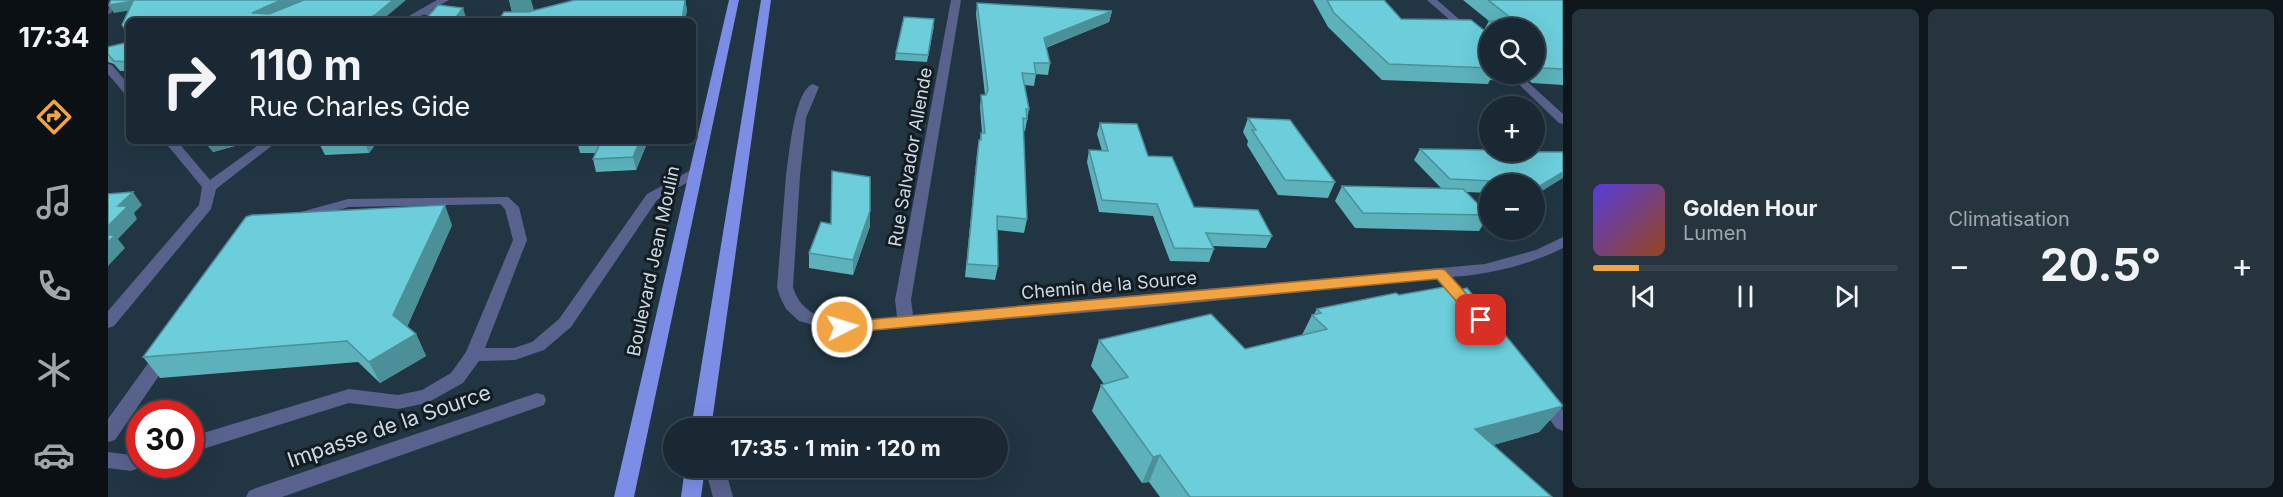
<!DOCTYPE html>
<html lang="fr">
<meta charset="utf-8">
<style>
body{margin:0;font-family:Inter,sans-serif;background:#26343e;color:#f1f3f6;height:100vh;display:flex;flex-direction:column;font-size:22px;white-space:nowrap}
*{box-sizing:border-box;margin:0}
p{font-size:20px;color:#9fa6ac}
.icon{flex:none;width:33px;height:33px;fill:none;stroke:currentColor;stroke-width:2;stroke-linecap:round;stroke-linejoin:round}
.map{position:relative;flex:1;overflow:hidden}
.drawer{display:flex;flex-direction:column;gap:9px;padding:9px;background:#0e161c;width:720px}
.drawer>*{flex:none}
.banner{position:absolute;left:18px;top:18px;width:570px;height:126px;border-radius:9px;box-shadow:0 6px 24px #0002,0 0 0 2px #37444d;background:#192832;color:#f1f3f6;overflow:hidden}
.buttons{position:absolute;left:1371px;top:18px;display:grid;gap:12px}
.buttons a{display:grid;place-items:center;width:66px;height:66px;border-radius:50%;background:#192832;box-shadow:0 6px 24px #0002,0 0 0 2px #37444d;font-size:30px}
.speed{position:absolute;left:18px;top:400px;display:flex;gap:12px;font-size:30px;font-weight:700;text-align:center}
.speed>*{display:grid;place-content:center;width:78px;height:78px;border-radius:50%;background:#192832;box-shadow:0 6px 24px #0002,0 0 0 2px #37444d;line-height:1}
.speed .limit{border:9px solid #d22;background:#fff;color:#111}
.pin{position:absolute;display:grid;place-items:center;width:51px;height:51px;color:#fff;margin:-26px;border-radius:12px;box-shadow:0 3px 9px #0006}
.me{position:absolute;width:66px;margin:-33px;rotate:85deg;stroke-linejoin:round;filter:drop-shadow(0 0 4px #0008)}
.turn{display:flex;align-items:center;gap:21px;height:126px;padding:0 24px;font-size:27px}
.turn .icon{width:78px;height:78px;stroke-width:2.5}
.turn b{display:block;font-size:42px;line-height:51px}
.big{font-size:45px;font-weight:700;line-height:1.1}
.drawer .card{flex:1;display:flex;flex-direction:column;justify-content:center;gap:9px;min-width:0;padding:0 21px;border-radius:9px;background:#26343e}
.song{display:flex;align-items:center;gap:18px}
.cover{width:72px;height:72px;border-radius:9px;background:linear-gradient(135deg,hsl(250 70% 55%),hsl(20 70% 35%))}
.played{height:6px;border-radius:3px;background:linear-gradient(90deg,#f3a442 15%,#37444d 15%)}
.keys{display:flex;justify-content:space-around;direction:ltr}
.heat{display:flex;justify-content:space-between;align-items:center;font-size:33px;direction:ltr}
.drawer .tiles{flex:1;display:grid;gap:9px;grid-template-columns:repeat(2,1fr)}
.trip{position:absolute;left:555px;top:418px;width:345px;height:60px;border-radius:30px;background:#192832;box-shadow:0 6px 24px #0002,0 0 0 2px #37444d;font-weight:700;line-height:60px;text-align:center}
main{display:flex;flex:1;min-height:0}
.menu{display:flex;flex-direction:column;width:108px;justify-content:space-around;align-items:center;background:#0a1014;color:#9fa6ac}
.menu .icon{width:42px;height:42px}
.menu .current{color:#f3a442}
.menu b{font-size:27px;color:#f1f3f6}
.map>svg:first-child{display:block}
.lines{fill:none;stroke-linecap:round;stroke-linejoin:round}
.service{fill:#58628c;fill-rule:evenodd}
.minor{fill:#58628c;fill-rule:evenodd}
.primary{fill:#7c8de5;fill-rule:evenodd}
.wall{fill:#5cb1bb}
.shaded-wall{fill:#4b9099}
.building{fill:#6bceda;stroke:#4b9099;stroke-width:1.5}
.route{fill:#f3a442;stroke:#9e6b2b;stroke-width:1.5}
.labels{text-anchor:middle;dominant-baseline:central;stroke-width:6;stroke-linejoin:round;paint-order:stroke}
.street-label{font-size:18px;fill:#cedae3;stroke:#131c22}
.near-street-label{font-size:21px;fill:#cedae3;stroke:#131c22}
</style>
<main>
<nav class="menu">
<b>17:34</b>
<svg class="icon current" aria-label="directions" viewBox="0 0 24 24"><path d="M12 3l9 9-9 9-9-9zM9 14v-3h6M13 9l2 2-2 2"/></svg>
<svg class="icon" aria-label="music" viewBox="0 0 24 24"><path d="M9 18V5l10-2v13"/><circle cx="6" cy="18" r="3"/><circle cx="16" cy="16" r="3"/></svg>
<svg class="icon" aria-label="phone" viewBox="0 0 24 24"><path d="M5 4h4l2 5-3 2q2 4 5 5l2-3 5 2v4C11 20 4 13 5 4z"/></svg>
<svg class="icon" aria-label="climate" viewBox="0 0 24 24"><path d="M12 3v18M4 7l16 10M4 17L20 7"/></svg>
<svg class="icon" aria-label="car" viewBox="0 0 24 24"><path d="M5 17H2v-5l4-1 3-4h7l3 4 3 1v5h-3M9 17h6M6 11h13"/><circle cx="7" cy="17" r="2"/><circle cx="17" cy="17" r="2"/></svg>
</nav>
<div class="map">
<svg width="1455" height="497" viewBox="0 0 1455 497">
<rect width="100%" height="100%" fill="#213543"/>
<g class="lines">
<!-- service -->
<g class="service">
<polygon points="315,9 372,18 377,21 354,21 312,14 312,10"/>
<path d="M705 84 711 87 698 118 692 176 685 180 678 176C681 157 686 90 705 84Z"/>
<polygon points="587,168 592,169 594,172 592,175 549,200 463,327 436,350 407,360 371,361 355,383 319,403 290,409 241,403 82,453 82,437 241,389 290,395 314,390 343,373 358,352 405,240 397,209 392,204 241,207 194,220 187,216 189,213 240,199 400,197 411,207 419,240 377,348 406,348 424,342 451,319 539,194"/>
<polygon points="57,347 63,348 66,353 63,358 7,440 0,442 0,419 51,348"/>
<polygon points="0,452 23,455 32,452 32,465 39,465 23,471 0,468"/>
<polygon points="597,468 617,468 625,497 605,497"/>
</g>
<!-- minor -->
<g class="minor">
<polygon points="2,0 12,0 3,13 0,14"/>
<polygon points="329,0 341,0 304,21 292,21"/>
<path d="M843 0H853L803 300 805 315 1377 264 1428 250 1455 237V248C1421 265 1382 274 1344 277L1370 306 1368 310H1356L1328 279 1034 308 734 333 691 321 678 309 672 297 669 287 678 176 685 172 692 176 685 287C698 332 753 319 789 317L787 300Z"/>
<polygon points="1319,0 1329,0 1382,46 1382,55"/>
<polygon points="0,64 4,65 21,85 21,95 17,94 0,74"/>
<polygon points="1400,74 1411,74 1455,114 1455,124 1451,123"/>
<polygon points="56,141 69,141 102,180 156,141 170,141 108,189 103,209 6,326 0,328 0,311 91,205 94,187"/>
<polygon points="429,393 436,395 438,400 436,405 174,497 138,497 141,491 148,488"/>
<polygon points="1436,393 1443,395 1455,410 1455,431 1448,428 1427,400 1429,395"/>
</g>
<!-- primary -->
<g class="primary">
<polygon points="621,0 631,0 526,497 506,497"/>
<polygon points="653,0 663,0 603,429 583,429"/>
<polygon points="577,468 597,468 593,497 573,497"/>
</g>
</g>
<!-- wall -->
<g class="wall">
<polygon points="401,0 426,10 577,0 579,10 577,21 390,21 404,12"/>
<polygon points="1205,0 1276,0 1293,19 1376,30 1381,21 1355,0 1455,0 1455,85 1424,83 1413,74 1426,74 1426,28 1382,28 1382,74 1410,74 1405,82 1382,80 1380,84 1274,80 1220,27"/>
<polygon points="869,3 1004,11 1001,22 938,48 942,63 940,75 928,74 926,86 917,85 921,109 917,131 915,131 919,219 916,233 889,230 890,266 887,280 857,277 869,153 873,133 874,133 872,107 873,95 877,95 868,14"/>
<polygon points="826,26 819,62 787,60 788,53"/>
<polygon points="21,42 21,71 12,71 6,64 0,62 0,47"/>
<polygon points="1140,118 1227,182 1220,198 1170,195 1139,145 1140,141 1135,132"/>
<polygon points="992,123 1040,156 1086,207 1164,236 1158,248 1104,246 1106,249 1101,262 1062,261 1045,216 991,212 979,162 981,150 994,151 989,134"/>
<polygon points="96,141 133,141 127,146 105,152"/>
<polygon points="210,141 270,141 261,153 217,155"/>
<polygon points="469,141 540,141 528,170 488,172 485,159 488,153 472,153"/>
<polygon points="1312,149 1455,152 1426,196 1426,184 1382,184 1382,193 1358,192 1381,215 1371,231 1247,228 1227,201 1234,186 1333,188 1306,160"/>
<polygon points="723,224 762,226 745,275 701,268 701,253"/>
<polygon points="344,225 299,327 308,334 318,356 272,383 250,362 52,378 35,357"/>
<polygon points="1291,295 1455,406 1431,432 1385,445 1444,497 1052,497 1041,482 1034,483 984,411 993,385 996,384 983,366 991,340 1137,349 1194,335 1204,315 1206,314 1209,309"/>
</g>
<!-- shaded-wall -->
<g class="shaded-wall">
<polygon points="173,0 196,0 149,21 144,13"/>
<polygon points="285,0 298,0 273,21 255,21"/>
<polygon points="401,0 423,0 426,10 405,16"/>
<polygon points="577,0 579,10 577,21 574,21"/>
<polygon points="25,1 30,9 6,13 1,5"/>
<polygon points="355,8 359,21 345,21"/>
<polygon points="1004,11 1001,22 934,49 936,38"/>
<polygon points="102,141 133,141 127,146 105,152 99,142"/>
<polygon points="256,141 270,141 261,153"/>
<polygon points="532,141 540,141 528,170 525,157"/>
<polygon points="1455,172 1455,178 1426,196 1426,195 1432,186"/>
<polygon points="25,192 34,205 26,213 29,219 10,239 17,248 0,266 0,226 10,206"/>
<polygon points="337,205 344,225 295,336 285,315"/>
<polygon points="762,211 762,226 745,275 745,260"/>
<polygon points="308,334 318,356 272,383 261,362"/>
<polygon points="1455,406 1431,432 1346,456 1367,429"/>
<polygon points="1052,455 1041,482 1034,483 1045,457"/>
</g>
<!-- building -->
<g class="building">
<polygon points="3,0 173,0 144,13 161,14 196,0 285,0 267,15 255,21 21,21 21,34 14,25 25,1 1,5"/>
<polygon points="467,0 577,0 574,21 539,21 539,20 458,18 456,21 390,21 396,12 420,12"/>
<polygon points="1219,0 1276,0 1293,19 1363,20 1382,35 1382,68 1281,64 1226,13"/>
<polygon points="1380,0 1455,0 1455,69 1434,68 1426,61 1426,28 1390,28 1381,21 1407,21"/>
<polygon points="869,3 1004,11 936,38 942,63 926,63 928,74 914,73 921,109 918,109 919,119 915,118 919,219 889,216 890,266 859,264 871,140 873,140 873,133 877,133 873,95 878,95 880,90"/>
<polygon points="330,5 355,8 345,21 316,21"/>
<polygon points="796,17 826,19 820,55 788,53"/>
<polygon points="21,42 21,62 6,61 0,54 0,47"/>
<polygon points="1140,118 1182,120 1227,182 1177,180 1144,130 1148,130"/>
<polygon points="992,123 1029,124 1040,156 1064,157 1086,207 1150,210 1164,236 1098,233 1106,249 1066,248 1049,204 994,200 981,150 1000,151"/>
<polygon points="493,141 532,141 525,157 485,159"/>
<polygon points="1312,149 1382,150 1382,152 1455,152 1455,172 1432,186 1426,183 1342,179"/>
<polygon points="724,171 762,177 762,211 745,260 701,253 713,222 723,224"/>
<polygon points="1234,186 1355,189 1381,215 1255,213"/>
<polygon points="25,192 10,206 20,206 0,226 0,194"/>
<polygon points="337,205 285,315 308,334 261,362 239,341 35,357 138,217 144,215"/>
<polygon points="0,235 7,235 0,242"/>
<polygon points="1336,287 1342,292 1359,288 1455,406 1367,429 1444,497 1082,497 1052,455 1045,457 993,385 1020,377 991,340 1103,314 1137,349 1219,329 1204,315 1213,313 1209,309 1288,293 1291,295"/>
</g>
<!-- route -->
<polygon class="route" points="1332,269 1337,270 1378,316 1381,320 1378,324 1368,324 1329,279 734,333 728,331 726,327 728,323 734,322"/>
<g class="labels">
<!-- street labels -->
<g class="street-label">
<text transform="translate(802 157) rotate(-80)">Rue Salvador Allende</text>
<text transform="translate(545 261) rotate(-78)">Boulevard Jean Moulin</text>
<text transform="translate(1001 285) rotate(-5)">Chemin de la Source</text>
</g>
<!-- near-street labels -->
<g class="near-street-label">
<text transform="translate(281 426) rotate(-19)">Impasse de la Source</text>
</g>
</g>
</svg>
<div class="buttons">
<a><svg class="icon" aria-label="search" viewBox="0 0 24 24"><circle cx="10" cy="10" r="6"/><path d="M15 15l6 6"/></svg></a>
<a>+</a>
<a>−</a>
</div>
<div class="speed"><div class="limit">30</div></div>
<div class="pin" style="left:1373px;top:320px;background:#d93025"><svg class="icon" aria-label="arrive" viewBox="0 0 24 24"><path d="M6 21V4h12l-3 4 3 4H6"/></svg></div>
<svg class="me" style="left:734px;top:327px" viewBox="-20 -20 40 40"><circle r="17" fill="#f3a442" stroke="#fff" stroke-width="3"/><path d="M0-11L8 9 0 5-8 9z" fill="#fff"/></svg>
<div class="trip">17:35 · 1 min · 120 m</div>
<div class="banner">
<div class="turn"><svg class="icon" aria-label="right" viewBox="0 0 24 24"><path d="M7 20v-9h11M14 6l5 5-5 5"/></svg><div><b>110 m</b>Rue Charles Gide</div></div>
</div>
</div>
<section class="drawer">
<div class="tiles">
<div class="card">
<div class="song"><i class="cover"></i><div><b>Golden Hour</b><p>Lumen</p></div></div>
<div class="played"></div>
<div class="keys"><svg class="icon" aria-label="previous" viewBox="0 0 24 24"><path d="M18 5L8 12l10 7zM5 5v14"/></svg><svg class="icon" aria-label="pause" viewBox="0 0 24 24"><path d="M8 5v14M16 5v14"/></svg><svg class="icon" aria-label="next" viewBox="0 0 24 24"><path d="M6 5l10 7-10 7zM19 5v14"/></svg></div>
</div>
<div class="card"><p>Climatisation</p>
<div class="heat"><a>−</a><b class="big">20.5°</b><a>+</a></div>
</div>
</div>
</section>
</main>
